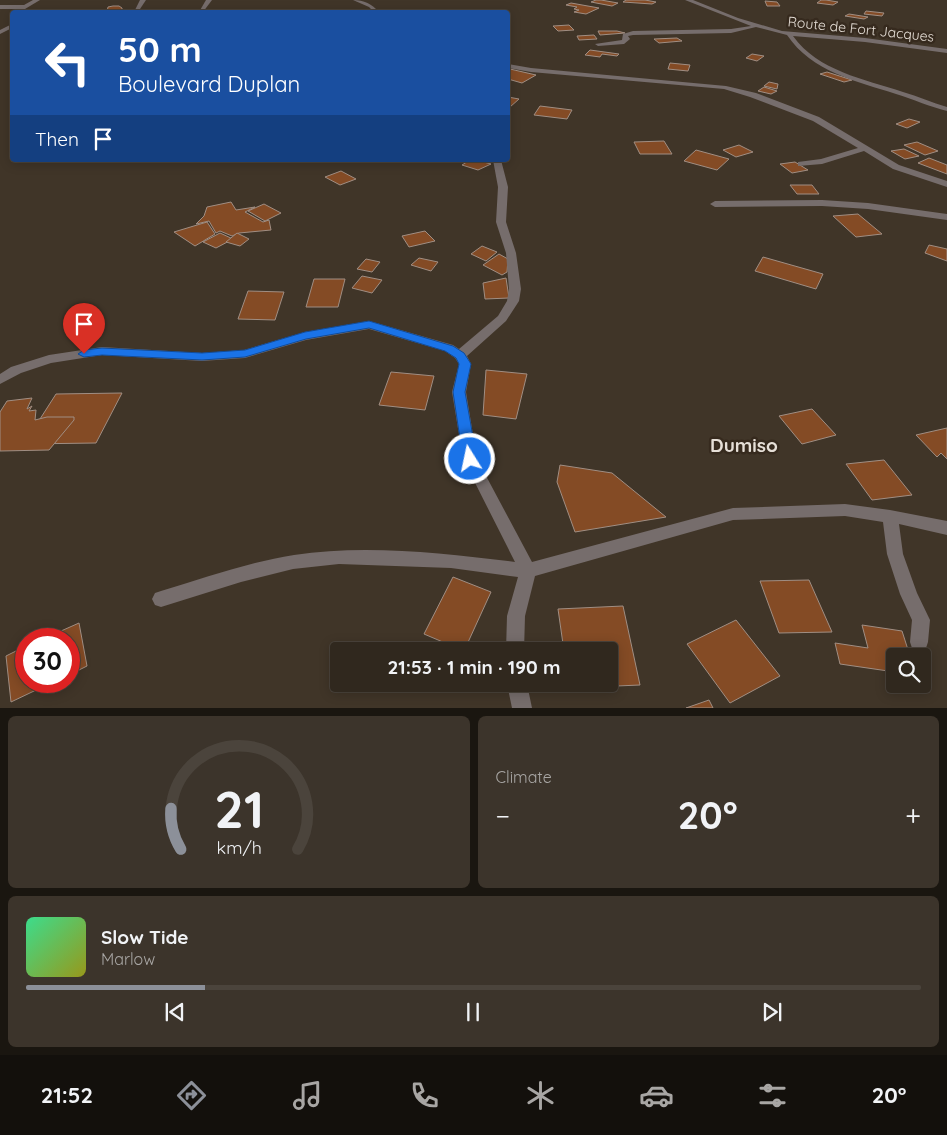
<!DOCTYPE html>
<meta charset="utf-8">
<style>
body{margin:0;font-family:Quicksand,sans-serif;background:#3c342b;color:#f1f3f6;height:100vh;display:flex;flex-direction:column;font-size:19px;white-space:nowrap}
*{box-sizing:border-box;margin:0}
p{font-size:16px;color:#a8a6a4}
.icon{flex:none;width:28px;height:28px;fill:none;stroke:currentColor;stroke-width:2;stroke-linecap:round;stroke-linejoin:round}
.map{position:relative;height:708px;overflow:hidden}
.sheet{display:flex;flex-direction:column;gap:8px;padding:8px;background:#1a1610;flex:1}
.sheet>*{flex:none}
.top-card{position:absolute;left:10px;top:10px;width:500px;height:152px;border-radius:5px;box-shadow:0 2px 12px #0003,0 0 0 1px #4b443c;background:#1a4fa0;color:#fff;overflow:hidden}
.fabs{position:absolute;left:886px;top:648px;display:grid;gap:10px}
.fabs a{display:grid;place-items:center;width:45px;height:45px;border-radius:5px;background:#30281e;box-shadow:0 2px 12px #0003,0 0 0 1px #4b443c;font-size:25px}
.speed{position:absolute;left:15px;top:628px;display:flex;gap:10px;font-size:25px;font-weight:700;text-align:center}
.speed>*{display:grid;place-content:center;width:65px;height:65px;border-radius:50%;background:#30281e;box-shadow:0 2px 12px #0003,0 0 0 1px #4b443c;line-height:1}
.speed .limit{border:8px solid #d22;background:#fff;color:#111}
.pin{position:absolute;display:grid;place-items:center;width:42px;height:42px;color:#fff;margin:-51px -21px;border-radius:50% 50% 50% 0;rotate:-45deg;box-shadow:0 0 5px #0007}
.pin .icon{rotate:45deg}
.me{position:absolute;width:55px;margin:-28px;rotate:350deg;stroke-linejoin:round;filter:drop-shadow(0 0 4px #0008)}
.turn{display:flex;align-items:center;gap:18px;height:105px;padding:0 25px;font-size:22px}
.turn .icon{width:65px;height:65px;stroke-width:2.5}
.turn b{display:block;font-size:35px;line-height:42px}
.then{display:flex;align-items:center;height:48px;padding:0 25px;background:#0003;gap:10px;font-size:19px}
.big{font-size:38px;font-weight:700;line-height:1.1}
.sheet .card{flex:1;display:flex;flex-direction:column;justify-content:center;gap:8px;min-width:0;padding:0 18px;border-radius:8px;background:#3c342b}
.sheet .dial{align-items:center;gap:0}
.dial svg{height:130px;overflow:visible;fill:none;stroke:#4b443c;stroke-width:7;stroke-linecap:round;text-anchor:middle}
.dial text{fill:#f1f3f6;stroke:none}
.song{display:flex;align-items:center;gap:15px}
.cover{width:60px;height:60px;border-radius:8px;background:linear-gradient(135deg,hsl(150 70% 55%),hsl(60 70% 35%))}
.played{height:5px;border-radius:2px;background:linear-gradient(90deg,#8c9099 20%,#4b443c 20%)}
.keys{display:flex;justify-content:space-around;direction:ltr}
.heat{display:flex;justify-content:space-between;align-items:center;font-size:28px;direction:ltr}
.sheet .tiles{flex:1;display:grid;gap:8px;grid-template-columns:1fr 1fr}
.card:last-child{grid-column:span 2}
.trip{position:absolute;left:330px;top:642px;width:288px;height:50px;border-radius:5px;background:#30281e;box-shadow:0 2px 12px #0003,0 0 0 1px #4b443c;font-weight:700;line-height:50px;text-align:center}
.dock{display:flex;height:80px;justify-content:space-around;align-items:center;background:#13100c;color:#a8a6a4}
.dock .icon{width:35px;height:35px}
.dock .active{color:#8c9099}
.dock b{font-size:22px;color:#f1f3f6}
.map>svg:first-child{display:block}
.building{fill:#844b25;stroke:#a08e83}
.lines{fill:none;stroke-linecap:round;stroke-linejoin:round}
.minor{fill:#766d6c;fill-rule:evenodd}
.route{fill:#1a73e8;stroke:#114b97}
.labels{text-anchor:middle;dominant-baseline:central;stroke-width:5;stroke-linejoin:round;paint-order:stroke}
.far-street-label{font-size:14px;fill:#e6dfd7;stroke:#362a1e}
.quarter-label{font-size:19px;font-weight:bold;fill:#e6dfd7;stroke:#362a1e}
</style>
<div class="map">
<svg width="947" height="708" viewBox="0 0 947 708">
<rect width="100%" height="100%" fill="#403528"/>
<!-- building -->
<g class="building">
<polygon points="596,0 601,0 618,3 612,6 591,2"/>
<polygon points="626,0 645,0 656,2 652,4 623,2"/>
<polygon points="821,0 826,0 838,2 833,5 817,3"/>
<polygon points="765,1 777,2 780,6 767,6"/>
<polygon points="571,3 599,8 586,14 574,12 579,10 574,9 577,7 566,5"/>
<polygon points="113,6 119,6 122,8 122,10 107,12 108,7"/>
<polygon points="866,11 884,13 882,16 864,14"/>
<polygon points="849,14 868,17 864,19 845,16"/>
<polygon points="569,25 574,30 558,31 553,26"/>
<polygon points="598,31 617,31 625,33 600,35"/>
<polygon points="594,35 597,39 579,40 577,36"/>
<polygon points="677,38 682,41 659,43 654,39"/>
<polygon points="590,50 619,54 617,56 602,54 600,57 585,55"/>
<polygon points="752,54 764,56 757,61 746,58"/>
<polygon points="670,63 690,65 688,71 668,69"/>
<polygon points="510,69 536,75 522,83 508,79 508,70"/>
<polygon points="827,72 852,80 844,82 820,74"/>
<polygon points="769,82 778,84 777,89 764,86"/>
<polygon points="764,87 777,91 771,94 758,91"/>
<polygon points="508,97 519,99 510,107 508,106"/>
<polygon points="540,106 572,110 567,119 534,115"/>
<polygon points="909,119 920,122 907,128 896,124"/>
<polygon points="664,141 672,154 640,154 634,142"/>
<polygon points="917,142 938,151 925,155 904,145"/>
<polygon points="739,145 753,152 736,157 723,150"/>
<polygon points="904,149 919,156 905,159 891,151"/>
<polygon points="696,150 729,159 717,170 684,161"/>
<polygon points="929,158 947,165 947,174 918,163"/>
<polygon points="470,160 476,160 491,164 478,170 462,165"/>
<polygon points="795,162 808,170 792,173 780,164"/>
<polygon points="341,171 356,179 340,185 325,177"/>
<polygon points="790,185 812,185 819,194 797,194"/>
<polygon points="231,202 236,210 255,207 245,212 263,222 269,220 271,230 239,233 232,236 220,231 216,233 209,221 196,224 204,216 207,207"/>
<polygon points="264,204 281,213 265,221 248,211"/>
<polygon points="858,214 882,234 856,237 833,216"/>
<polygon points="207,222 215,234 195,246 174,232"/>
<polygon points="425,231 435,241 409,247 402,236"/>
<polygon points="220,233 233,239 216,248 203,242"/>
<polygon points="237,233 249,239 240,246 226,242"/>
<polygon points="929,245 947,249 947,261 925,253"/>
<polygon points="482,246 497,252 486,261 471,254"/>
<polygon points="499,254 508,259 507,272 502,275 483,265"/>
<polygon points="763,257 823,274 816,289 755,271"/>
<polygon points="419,258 438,262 431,271 411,265"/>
<polygon points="366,259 380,262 372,272 357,269"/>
<polygon points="362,276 382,280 372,293 352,288"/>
<polygon points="506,278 509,298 485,299 483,283"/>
<polygon points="314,279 345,279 338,307 306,307"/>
<polygon points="248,291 284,292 275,320 238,319"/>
<polygon points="486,370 527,374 516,419 483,415"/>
<polygon points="391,372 434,376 425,410 379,405"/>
<polygon points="122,393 96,443 24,444 56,394"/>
<polygon points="32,398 27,409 32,406 29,411 36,410 35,420 47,417 74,417 74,420 49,450 0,451 0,412 7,401"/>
<polygon points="812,409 836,435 802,444 779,416"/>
<polygon points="947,428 947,459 941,453 937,457 916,435"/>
<polygon points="884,460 912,495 872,500 846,464"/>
<polygon points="560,465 612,473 666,517 575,532 557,482"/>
<polygon points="453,577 491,592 464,651 424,634"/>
<polygon points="809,580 832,632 779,633 760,581"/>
<polygon points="623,606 640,685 569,688 569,684 609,684 609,651 564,651 558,609"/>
<polygon points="736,620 780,676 730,703 687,644"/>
<polygon points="79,623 87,666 69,675 69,639 43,639"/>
<polygon points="862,625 902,631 910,656 895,656 895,672 840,664 835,643 868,648"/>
<polygon points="26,646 26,681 55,681 11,702 6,656"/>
<polygon points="709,700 713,708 686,708"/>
</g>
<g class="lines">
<!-- minor -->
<g class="minor">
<polygon points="33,0 40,0 25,9 0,9 0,5 24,5"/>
<polygon points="140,0 146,0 138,12 134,12"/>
<polygon points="206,0 212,0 203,12 199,12"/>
<path d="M353 0C364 0 372 4 379 12H374L369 7Z"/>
<path d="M685 0H693L738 18 782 31 865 38 947 49V53L865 42 793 36C818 71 864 79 903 92 918 96 932 103 947 107V111C930 107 913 99 896 94 856 81 812 72 787 35L756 27 731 33 633 35 628 36 630 39 624 44 598 46 595 44 622 40 623 34 633 31 731 29 751 26Z"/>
<polygon points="221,10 240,12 219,12"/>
<polygon points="12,24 12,28 0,34 0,30"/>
<polygon points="508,64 531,68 726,86 756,93 819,117 899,165 947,181 947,187 893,169 864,151 822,164 798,166 798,162 821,159 858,148 813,121 750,97 724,89 531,72 508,68"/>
<path d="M493 160H501L508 187 506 222 516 253 521 289 519 301 506 321 467 356 471 364 466 392 477 459 532 562 733 508 845 504 890 510 947 521V535L899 524 903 554 917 593 930 620 928 642 926 648 919 651 912 648 910 642 912 620 900 594 887 554 883 522 845 516 733 520 535 576 525 616 524 651H506L507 616 518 577 451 568 339 564 293 569 241 582 161 607 155 605 152 599 155 593 161 591C205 578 249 562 294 555 364 544 444 553 515 562L463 459 452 392 459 364 455 358 445 351 369 329 306 340 245 358 202 361 102 355 51 363 21 373 0 384V374L11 367 49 355 102 347 202 353 244 350 305 332 369 321 453 345 459 349 498 316 507 301 509 289 506 253 496 222 498 187Z"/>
<polygon points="822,200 868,203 947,214 947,220 868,209 822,206 715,207 710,204 715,201"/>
<polygon points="507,684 527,684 532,708 512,708"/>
</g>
</g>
<!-- route -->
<polygon class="route" points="369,321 453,346 464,353 471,364 465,392 477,459 475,463 465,463 463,459 453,392 459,364 456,358 445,351 369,328 306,339 245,357 202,360 102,355 84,357 78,354 84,350 102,348 202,353 245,350 305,332"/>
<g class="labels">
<!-- far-street labels -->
<g class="far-street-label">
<text transform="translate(861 29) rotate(6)">Route de Fort Jacques</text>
</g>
<!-- quarter labels -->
<g class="quarter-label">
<text x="744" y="445">Dumiso</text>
</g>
</g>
</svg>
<div class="fabs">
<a><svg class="icon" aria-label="search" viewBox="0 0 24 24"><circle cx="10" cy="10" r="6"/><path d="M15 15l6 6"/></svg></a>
</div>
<div class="speed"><div class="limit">30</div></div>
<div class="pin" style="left:84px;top:354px;background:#d93025"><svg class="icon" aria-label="arrive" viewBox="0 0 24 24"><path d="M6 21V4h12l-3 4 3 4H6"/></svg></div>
<svg class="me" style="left:470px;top:459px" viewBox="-20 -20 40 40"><circle r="17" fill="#1a73e8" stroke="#fff" stroke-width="3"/><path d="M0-11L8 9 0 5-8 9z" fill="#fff"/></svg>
<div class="trip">21:53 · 1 min · 190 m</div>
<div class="top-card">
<div class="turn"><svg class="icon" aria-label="left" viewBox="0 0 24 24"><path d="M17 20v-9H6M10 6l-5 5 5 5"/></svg><div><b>50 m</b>Boulevard Duplan</div></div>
<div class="then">Then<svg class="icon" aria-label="arrive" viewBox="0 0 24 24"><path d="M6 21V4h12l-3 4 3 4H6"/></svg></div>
</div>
</div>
<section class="sheet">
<div class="tiles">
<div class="card dial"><svg viewBox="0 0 100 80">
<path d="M14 69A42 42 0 1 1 86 69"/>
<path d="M14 69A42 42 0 0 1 8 44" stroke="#8c9099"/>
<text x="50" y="56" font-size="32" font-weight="700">21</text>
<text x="50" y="72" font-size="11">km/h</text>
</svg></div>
<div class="card"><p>Climate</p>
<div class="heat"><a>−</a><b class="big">20°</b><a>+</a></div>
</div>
<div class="card">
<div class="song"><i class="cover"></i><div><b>Slow Tide</b><p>Marlow</p></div></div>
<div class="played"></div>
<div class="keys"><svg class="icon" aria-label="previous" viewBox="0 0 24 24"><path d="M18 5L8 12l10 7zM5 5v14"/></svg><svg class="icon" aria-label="pause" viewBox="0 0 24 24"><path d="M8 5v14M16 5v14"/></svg><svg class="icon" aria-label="next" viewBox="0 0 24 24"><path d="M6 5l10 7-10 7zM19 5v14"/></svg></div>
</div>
</div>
</section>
<nav class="dock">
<b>21:52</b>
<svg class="icon active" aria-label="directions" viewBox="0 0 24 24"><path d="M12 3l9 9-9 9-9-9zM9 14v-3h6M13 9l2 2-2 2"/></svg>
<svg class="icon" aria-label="music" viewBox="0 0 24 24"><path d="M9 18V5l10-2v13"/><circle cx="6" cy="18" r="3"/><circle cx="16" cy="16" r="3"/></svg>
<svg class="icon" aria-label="phone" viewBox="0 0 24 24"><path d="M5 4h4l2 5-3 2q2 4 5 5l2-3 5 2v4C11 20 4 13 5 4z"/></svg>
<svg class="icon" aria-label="climate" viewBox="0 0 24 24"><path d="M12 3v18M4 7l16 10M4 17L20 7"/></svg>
<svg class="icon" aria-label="car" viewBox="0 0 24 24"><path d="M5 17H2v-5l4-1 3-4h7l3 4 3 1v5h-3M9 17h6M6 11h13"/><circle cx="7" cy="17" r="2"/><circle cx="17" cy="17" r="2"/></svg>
<svg class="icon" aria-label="filters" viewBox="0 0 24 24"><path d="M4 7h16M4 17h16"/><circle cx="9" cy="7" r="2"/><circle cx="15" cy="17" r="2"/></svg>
<b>20°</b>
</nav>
